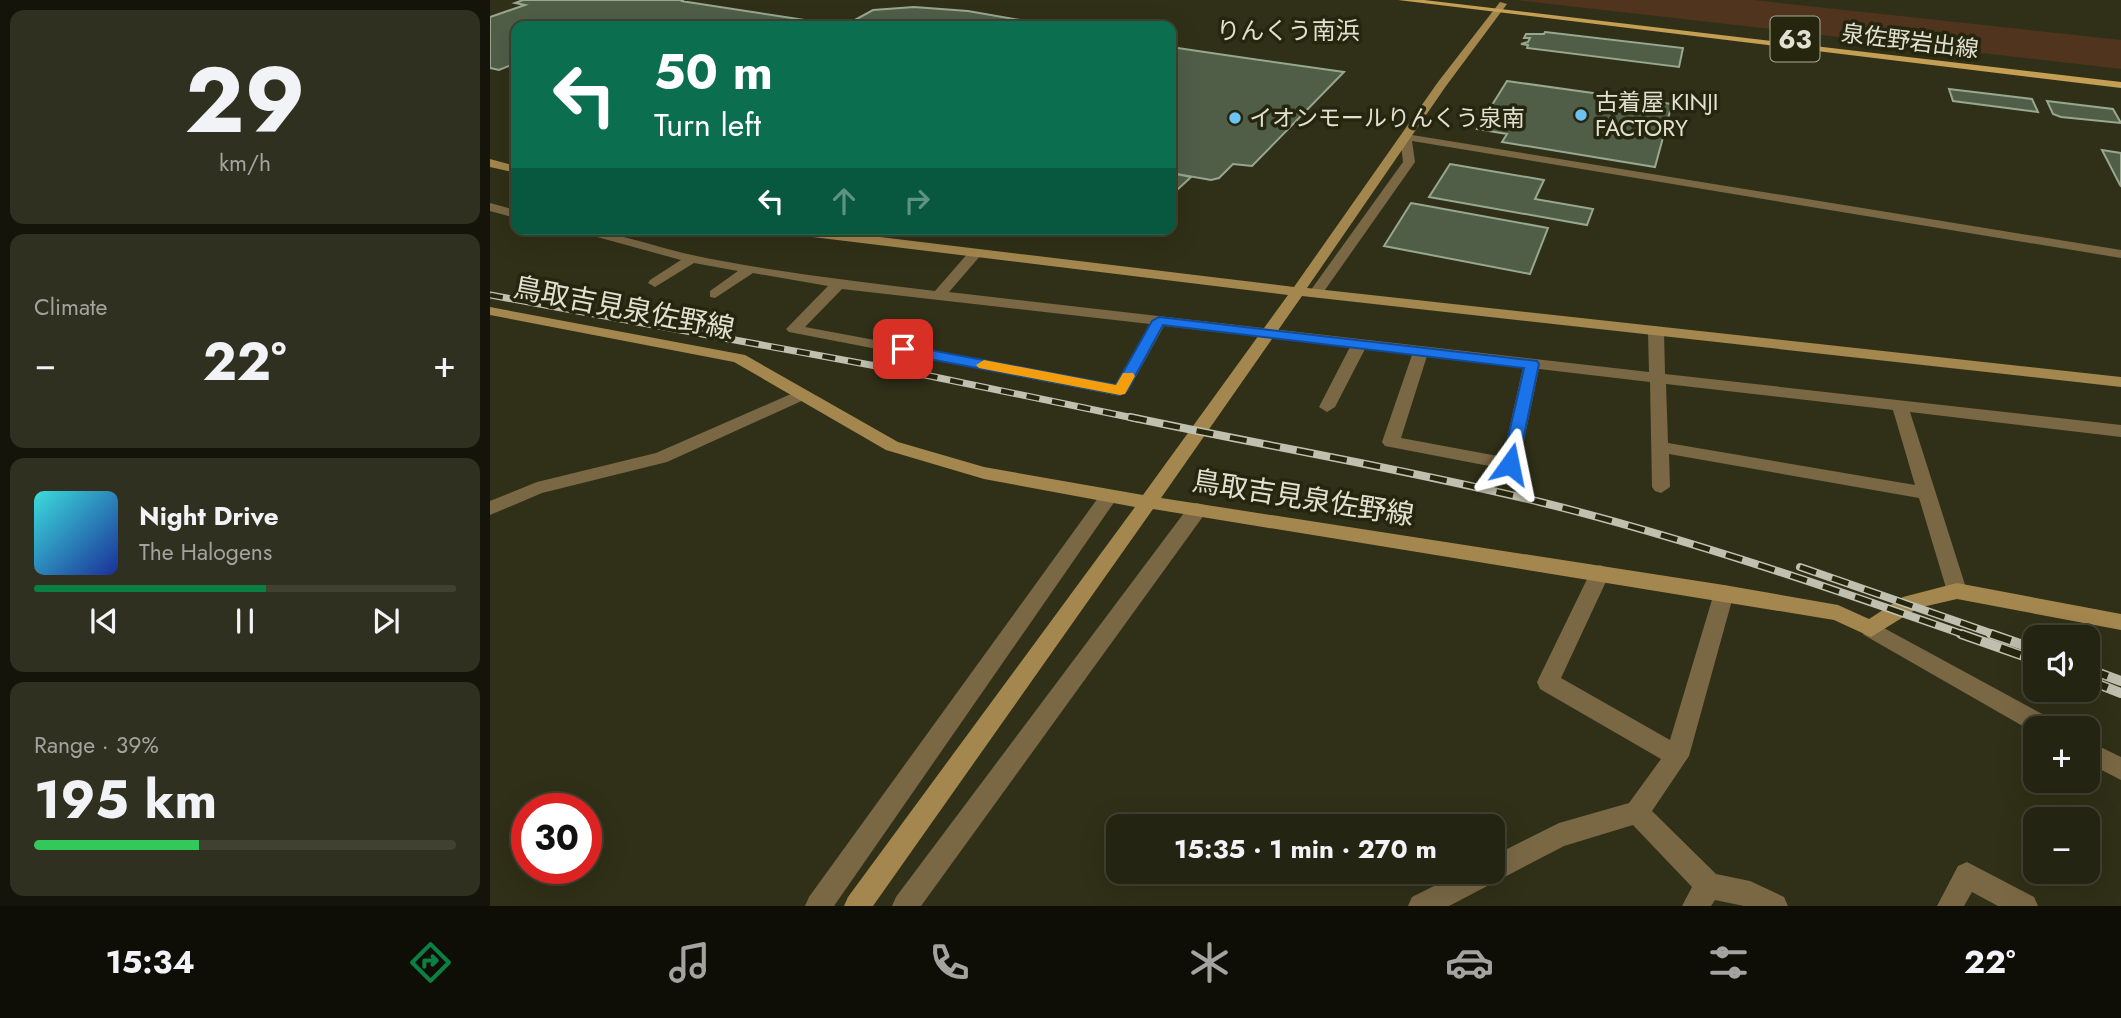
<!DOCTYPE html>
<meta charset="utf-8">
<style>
body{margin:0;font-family:Jost,"Noto Sans JP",sans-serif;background:#303020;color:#f1f3f6;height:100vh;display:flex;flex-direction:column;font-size:26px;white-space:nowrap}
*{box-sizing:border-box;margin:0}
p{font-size:23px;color:#a3a49f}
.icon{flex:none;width:38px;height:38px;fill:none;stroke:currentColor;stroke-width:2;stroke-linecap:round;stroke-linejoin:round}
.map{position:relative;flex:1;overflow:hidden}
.drawer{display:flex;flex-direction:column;gap:10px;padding:10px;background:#14140a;width:490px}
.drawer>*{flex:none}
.top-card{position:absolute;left:21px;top:21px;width:665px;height:214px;border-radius:14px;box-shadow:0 7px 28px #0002,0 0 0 2px #414132;background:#0b6e4f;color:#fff;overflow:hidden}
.tools{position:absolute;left:1533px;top:625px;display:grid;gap:14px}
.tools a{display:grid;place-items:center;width:77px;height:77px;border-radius:14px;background:#242412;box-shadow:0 7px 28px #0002,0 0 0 2px #414132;font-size:35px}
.speed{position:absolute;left:21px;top:793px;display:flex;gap:14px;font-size:35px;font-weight:700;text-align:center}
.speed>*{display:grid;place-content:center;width:91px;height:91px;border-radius:50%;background:#242412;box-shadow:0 7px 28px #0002,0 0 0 2px #414132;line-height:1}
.speed .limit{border:10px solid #d22;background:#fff;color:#111}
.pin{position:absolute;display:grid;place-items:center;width:60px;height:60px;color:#fff;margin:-30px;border-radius:14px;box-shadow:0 4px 10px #0006}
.me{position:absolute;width:77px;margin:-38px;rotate:12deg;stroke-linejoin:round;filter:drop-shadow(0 0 5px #0008)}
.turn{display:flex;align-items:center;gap:24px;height:147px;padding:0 28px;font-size:32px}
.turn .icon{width:91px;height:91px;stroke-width:2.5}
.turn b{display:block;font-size:49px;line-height:60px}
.lanes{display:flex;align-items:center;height:66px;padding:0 28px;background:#0003;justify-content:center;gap:35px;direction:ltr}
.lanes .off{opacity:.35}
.big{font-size:52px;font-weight:700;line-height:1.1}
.drawer .widget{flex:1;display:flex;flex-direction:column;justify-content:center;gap:10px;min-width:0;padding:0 24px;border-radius:14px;background:#303020}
.drawer .dial{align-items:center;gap:0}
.dial b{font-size:91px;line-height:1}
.song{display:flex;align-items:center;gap:21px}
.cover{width:84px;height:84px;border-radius:10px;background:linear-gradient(135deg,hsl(180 70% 55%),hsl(230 70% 35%))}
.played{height:7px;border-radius:4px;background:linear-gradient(90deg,#0b8043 55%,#414132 55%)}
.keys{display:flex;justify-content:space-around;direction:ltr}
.heat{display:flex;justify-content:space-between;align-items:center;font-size:38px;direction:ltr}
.charge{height:10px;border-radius:5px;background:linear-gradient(90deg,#34c759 39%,#414132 0)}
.trip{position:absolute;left:616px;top:814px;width:399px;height:70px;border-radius:14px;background:#242412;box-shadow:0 7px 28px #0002,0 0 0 2px #414132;font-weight:700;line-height:70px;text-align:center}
.tab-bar{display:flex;height:112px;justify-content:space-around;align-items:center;background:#0e0e07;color:#a3a49f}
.tab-bar .icon{width:49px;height:49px}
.tab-bar .active{color:#0b8043}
.tab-bar b{font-size:32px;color:#f1f3f6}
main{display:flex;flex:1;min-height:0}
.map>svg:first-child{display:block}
.green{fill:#50341d}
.building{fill:#505e48;stroke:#98a78f;stroke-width:2}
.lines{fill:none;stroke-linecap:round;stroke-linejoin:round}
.street{fill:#7a6845;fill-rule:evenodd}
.secondary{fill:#a4874e;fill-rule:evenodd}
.primary{fill:#c59f54;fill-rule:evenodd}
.rail-far2-casing{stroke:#bfc0af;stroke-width:7}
.rail-far1-casing{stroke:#bfc0af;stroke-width:8}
.rail-casing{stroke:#bfc0af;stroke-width:10}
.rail-far2{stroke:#26260e;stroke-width:4.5;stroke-dasharray:13;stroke-linecap:butt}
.rail-far1{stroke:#26260e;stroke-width:5;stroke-dasharray:17;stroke-linecap:butt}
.rail{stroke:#26260e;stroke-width:7;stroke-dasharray:21;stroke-linecap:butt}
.route{fill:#1a73e8;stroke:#114b97;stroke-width:2}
.slow{fill:#f59e0b}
.poi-dot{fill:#6cc3f2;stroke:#26260e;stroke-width:2.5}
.labels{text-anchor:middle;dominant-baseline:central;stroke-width:7;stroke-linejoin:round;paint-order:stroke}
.far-street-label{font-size:23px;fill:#e0e1d2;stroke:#26260e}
.far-poi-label{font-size:23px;fill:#e0e1d2;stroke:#26260e;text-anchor:start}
.far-neighbourhood-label{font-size:24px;fill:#e0e1d2;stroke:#26260e}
.shield{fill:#26260e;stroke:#a8a997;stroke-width:2}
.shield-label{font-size:26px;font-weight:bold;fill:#e0e1d2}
.street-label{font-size:28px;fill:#e0e1d2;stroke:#26260e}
</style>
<main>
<section class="drawer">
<div class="widget dial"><b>29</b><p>km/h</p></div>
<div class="widget"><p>Climate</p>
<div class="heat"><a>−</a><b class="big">22°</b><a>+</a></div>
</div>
<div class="widget">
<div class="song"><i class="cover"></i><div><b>Night Drive</b><p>The Halogens</p></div></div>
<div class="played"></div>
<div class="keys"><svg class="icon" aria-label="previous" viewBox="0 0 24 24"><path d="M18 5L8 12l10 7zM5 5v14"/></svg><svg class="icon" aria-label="pause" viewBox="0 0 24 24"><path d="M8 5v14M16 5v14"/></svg><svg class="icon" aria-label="next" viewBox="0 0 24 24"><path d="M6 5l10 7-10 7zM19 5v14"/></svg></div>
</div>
<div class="widget"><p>Range · 39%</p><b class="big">195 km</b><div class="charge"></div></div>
</section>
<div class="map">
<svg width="1631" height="906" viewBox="0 0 1631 906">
<rect width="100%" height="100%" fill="#303018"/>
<!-- green -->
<polygon class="green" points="1026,0 1263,0 1631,40 1631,69"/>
<!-- building -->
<g class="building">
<polygon points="33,0 194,0 191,1 354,26 383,10 424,7 478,11 564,26 26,26 26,63 9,70 0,68 0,17 35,5 25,3"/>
<polygon points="1055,32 1193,48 1189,67 1037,48 1038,45 1031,44 1038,42 1040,38 1034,38 1036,34 1054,34"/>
<polygon points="681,47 735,55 854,72 762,166 743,164 729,178 721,180 681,173"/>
<polygon points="1017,81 1182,104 1165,167 1012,142 1017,134 987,129"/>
<polygon points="1459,89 1542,99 1548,112 1463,101"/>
<polygon points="1557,101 1623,109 1631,123 1571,117 1563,114"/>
<polygon points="1612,150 1631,153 1631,186 1630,185"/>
<polygon points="960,164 1054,180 1045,199 1103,209 1097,225 939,197"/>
<polygon points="681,173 701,177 686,191 681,190"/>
<polygon points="921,203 1058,228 1040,274 894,246"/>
</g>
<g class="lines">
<!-- street -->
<g class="street">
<polygon points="916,134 1631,250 1631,258 922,141 925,162 830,297 820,297 818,294 913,162 910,137"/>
<polygon points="0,203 26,210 26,218 0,211"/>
<path d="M78 229C120 229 161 246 202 255 282 272 364 281 445 291L479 252 484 251 491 255 459 292 1159 372 1158 331 1166 326 1174 331 1175 374 1631 425V437L1420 412 1477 591 1474 597 1467 599 1460 597 1457 591 1429 498 1179 454 1180 487 1171 493 1165 491 1162 487 1160 382 1049 369 1029 464 1020 470 895 446 892 442 922 355 875 349 845 407 837 412 829 407 860 347 674 326 638 391 630 396 299 332 296 329 299 326 338 286 263 273 225 298 220 297V291L248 271 204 263 165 287 158 283 160 280 191 260ZM352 289 660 324 625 385 315 327ZM937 356 1033 367 1013 457 911 438ZM1176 384 1403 410 1425 485 1178 443Z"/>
<polygon points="310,390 316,391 318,395 316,399 177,462 52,493 0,515 0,501 47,482 166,453"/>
<polygon points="619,490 628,496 625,501 344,906 315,906 319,897 613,491"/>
<polygon points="707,503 714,505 716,510 714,515 431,906 402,906 406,897 700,505"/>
<polygon points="1110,565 1117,568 1120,573 1071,678 1180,740 1224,593 1227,587 1234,585 1241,587 1244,593 1199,756 1162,811 1226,874 1260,881 1294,897 1298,906 1254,906 1225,900 1221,906 1192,906 1202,887 1143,825 1074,846 959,906 918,906 922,897 972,872 1003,872 1003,856 1069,823 1139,803 1171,759 1050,689 1047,682 1100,573 1103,568"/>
<polygon points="1381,621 1565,721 1568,728 1545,728 1545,733 1374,635 1370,629 1374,623"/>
<polygon points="1598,741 1631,757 1631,780 1598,763"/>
<polygon points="1477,862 1544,897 1548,906 1508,906 1482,892 1474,906 1447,906 1468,866"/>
</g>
<!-- secondary -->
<g class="secondary">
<polygon points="1010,2 1017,4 956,86 817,288 1631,377 1631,387 812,296 671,498 1234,585 1348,605 1379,619 1413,597 1467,583 1631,614 1631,630 1467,599 1428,608 1381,637 1344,620 663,509 383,906 354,906 358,897 645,507 494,479 396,450 244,362 0,315 0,307 255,355 408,442 494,467 653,495 798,295 290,233 284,229 324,229 804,287 948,82"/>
<polygon points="0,159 26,166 26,173 0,167"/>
</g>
<!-- primary -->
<polygon class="primary" points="908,0 934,0 1631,82 1631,88"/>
<!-- rail-far2 casing -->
<g class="rail-far2-casing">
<polyline id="rail-far2" points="0,295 435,375 648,419"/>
</g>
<!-- rail-far1 casing -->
<g class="rail-far1-casing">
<g id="rail-far1">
<path d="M640 417C776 446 915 469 1050 502 1195 538 1335 586 1475 635"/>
<polyline points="1310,567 1506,635"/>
</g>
</g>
<!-- rail casing -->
<g class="rail-casing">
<g id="rail">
<polyline points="1471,634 1545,660"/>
<polyline points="1501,634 1545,649"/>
<polyline points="1598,669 1631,681"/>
<polyline points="1598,680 1631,693"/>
</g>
</g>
<!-- rail-far2 -->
<use href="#rail-far2" class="rail-far2"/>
<!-- rail-far1 -->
<use href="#rail-far1" class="rail-far1"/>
<!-- rail -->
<use href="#rail" class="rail"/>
</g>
<!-- route -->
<polygon class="route" points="669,317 1047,361 1049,364 1028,464 1020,469 1012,464 1034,368 673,325 637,391 630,395 413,354 406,349 413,345 626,385 662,321"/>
<!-- slow -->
<polygon class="slow" points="494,360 626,385 633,373 643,373 645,376 635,394 630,395 489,368 486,365"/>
<!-- markers -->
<g class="poi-dot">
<circle cx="1091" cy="115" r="7"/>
<circle cx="745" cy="118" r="7"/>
</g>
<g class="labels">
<!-- far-street labels -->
<g class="far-street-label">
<text transform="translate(1420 41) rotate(7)">泉佐野岩出線</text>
</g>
<!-- far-poi labels -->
<g class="far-poi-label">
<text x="1105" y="102">古着屋 KINJI<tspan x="1105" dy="26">FACTORY</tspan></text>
<text x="759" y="118">イオンモールりんくう泉南</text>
</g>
<!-- far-neighbourhood labels -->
<g class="far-neighbourhood-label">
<text x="798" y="30">りんくう南浜</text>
</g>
<!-- shield labels -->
<rect class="shield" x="1280.5" y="16.5" width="49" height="45" rx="5"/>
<g class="shield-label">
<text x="1305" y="39">63</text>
</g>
<!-- street labels -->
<g class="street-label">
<text transform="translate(134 308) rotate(11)">鳥取吉見泉佐野線</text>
<text transform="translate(813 498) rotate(9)">鳥取吉見泉佐野線</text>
</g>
</g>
</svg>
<div class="tools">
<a><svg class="icon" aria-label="sound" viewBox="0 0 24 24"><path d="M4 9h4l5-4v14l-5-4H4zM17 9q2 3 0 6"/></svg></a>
<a>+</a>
<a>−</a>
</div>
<div class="speed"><div class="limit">30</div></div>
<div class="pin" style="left:413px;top:349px;background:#d93025"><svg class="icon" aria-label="arrive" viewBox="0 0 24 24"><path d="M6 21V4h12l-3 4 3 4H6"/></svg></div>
<svg class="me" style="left:1020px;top:464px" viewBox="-20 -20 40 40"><path d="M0-17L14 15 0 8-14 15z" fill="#1a73e8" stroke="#fff" stroke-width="4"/></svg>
<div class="trip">15:35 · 1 min · 270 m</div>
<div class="top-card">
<div class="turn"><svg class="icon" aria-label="left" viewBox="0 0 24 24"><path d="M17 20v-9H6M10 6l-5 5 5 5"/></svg><div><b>50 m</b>Turn left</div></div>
<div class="lanes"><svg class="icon" aria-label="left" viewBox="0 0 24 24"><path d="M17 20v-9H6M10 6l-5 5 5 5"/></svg><svg class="icon off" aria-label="ahead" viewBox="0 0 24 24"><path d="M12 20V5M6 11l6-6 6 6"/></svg><svg class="icon off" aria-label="right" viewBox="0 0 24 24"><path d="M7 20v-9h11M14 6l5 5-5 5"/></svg></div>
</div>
</div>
</main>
<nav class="tab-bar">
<b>15:34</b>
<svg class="icon active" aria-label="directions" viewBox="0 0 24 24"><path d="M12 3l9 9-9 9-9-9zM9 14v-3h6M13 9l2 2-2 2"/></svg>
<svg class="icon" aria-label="music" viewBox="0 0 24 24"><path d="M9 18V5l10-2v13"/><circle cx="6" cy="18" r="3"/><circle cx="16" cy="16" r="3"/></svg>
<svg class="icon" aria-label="phone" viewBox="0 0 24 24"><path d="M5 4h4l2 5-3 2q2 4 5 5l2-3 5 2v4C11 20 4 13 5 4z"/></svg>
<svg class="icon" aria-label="climate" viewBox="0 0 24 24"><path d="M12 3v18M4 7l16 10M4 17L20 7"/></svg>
<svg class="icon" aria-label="car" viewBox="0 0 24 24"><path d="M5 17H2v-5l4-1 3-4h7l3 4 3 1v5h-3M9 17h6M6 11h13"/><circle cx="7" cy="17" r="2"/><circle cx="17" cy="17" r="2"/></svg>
<svg class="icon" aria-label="filters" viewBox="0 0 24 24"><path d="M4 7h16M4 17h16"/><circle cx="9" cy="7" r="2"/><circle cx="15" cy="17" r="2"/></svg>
<b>22°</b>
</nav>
